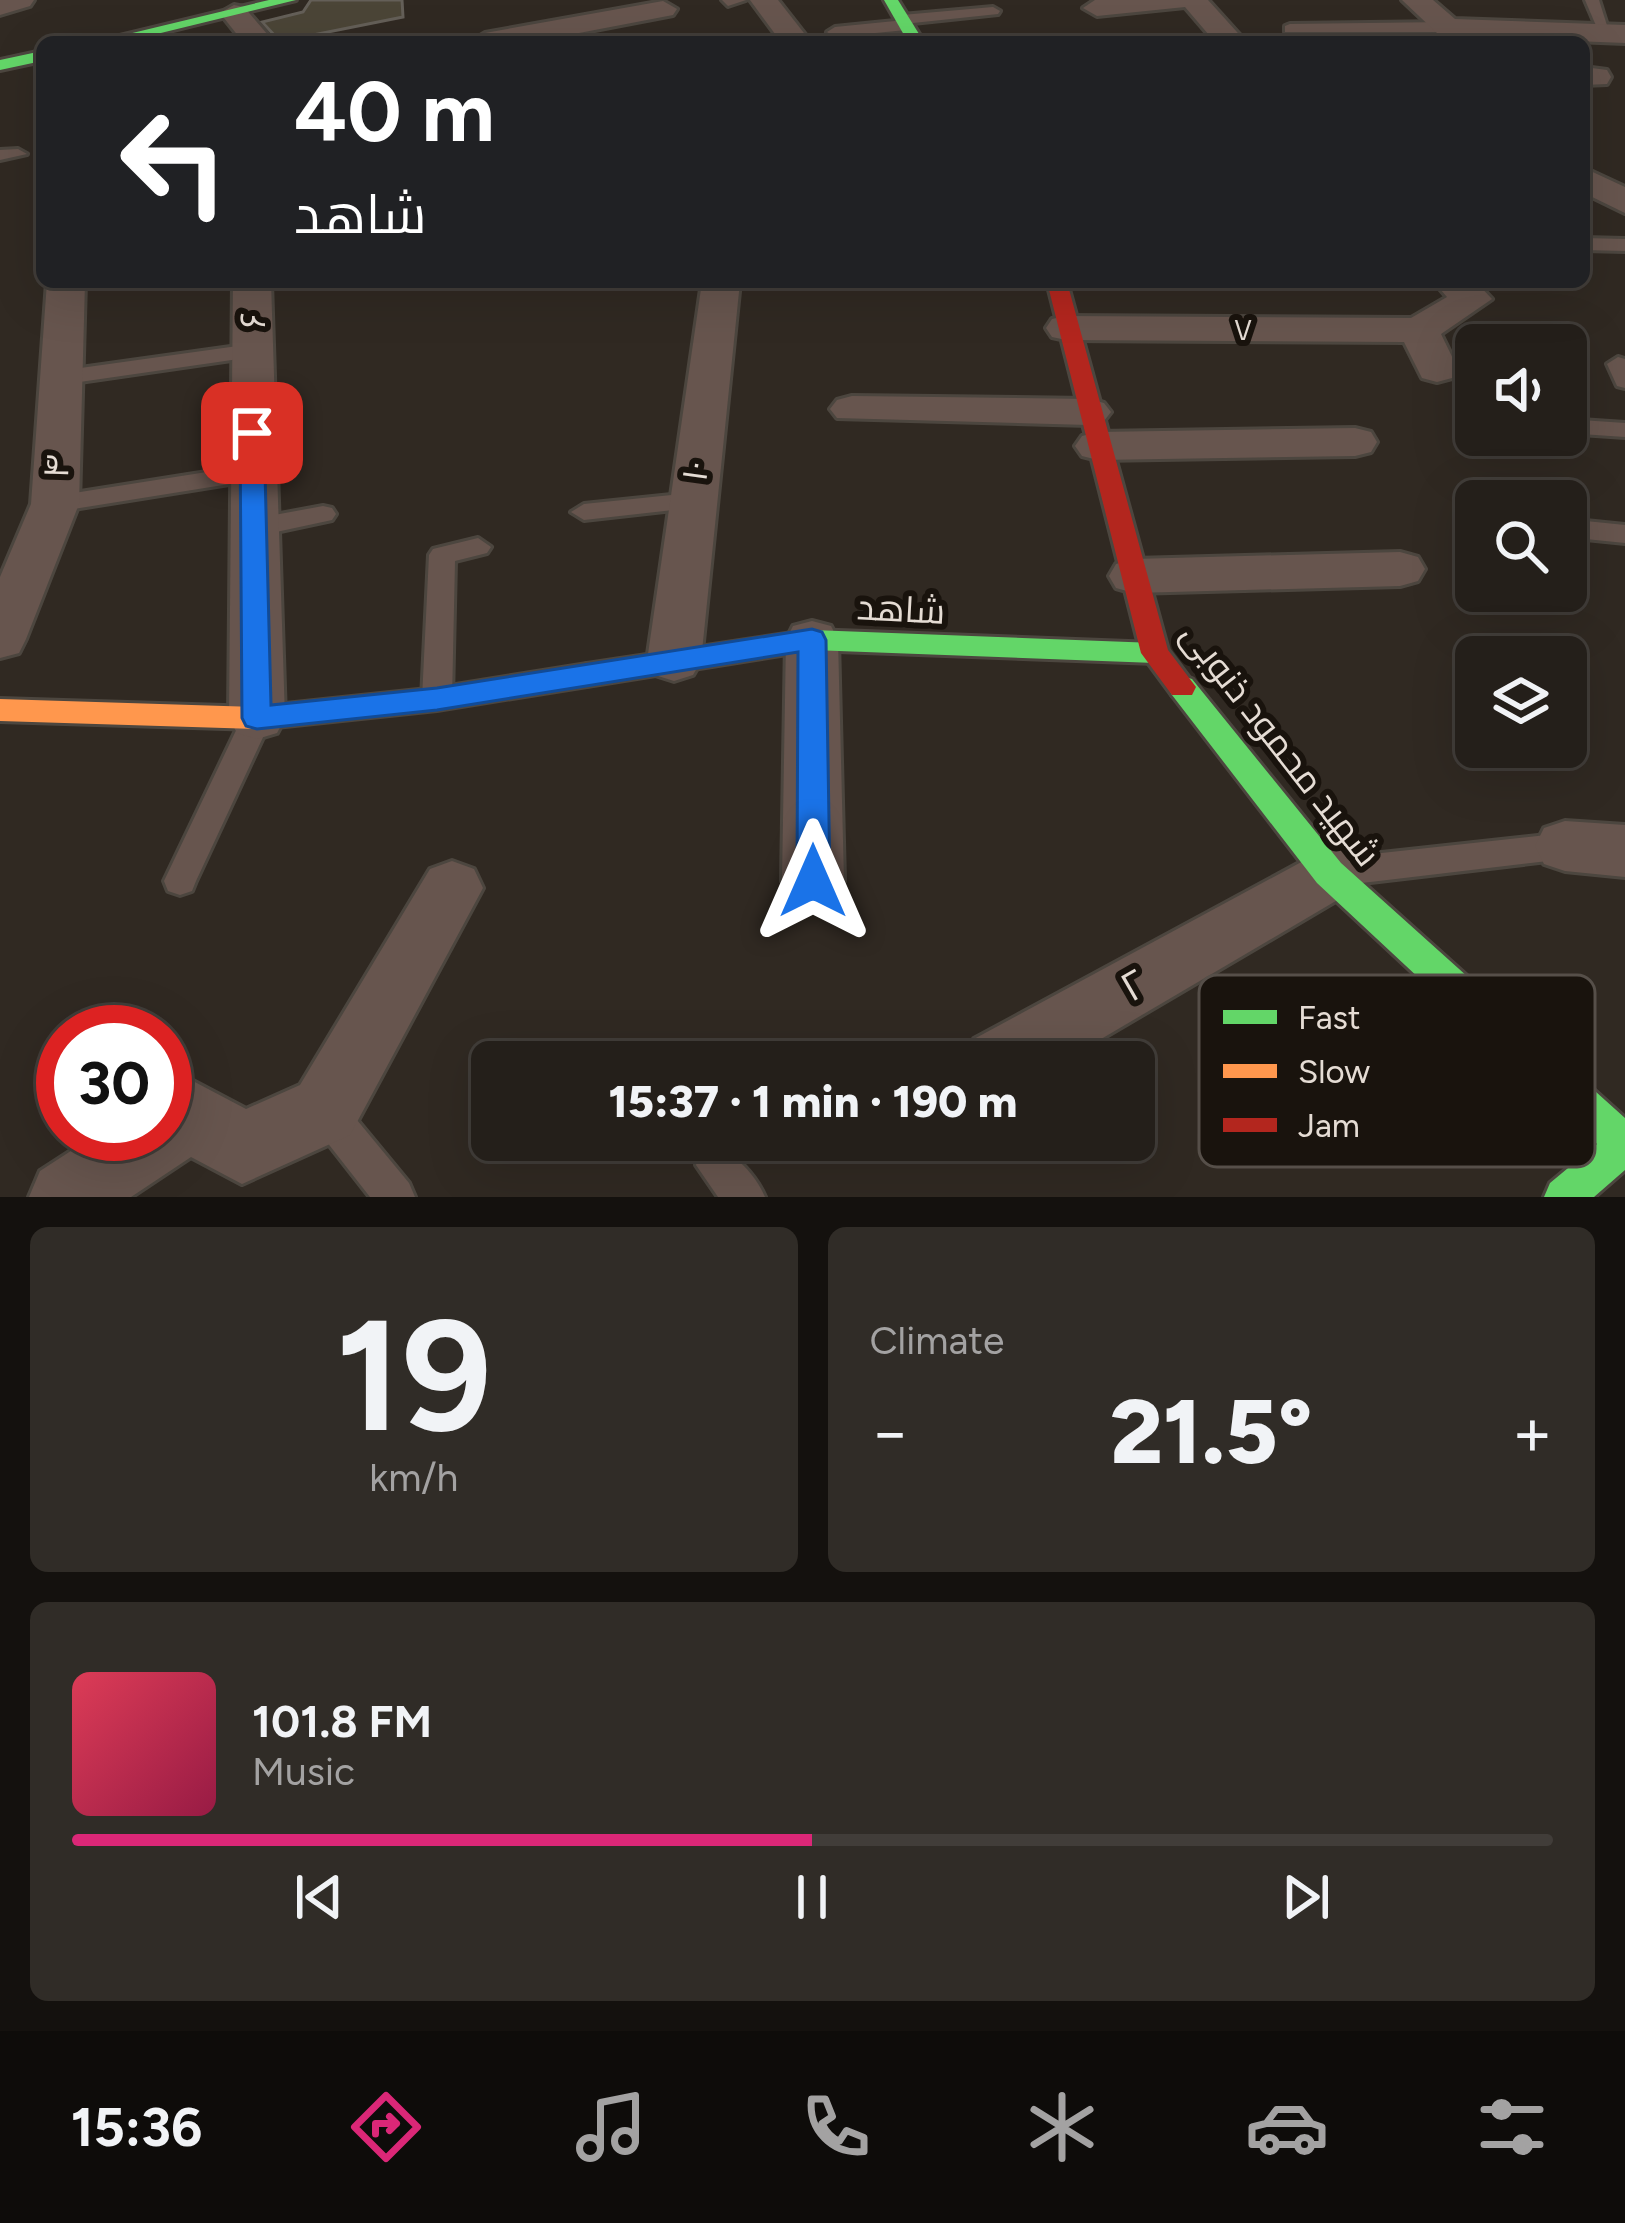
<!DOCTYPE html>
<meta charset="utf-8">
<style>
body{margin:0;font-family:Figtree,Cairo,sans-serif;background:#302c27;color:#f1f3f6;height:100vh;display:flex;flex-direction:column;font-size:45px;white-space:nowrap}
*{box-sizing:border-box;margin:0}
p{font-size:39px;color:#a3a2a2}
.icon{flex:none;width:66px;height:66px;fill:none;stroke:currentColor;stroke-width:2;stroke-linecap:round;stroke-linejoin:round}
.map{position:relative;height:1197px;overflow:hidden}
.sheet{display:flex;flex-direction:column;gap:30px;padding:30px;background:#14110e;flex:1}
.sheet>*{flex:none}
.banner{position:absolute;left:36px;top:36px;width:1554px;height:252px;border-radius:18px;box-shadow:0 12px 48px #0002,0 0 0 3px #413d39;background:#202124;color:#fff;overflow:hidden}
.fabs{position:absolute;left:1455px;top:324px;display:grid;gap:24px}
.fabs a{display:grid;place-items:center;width:132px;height:132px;border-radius:18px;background:#241f1a;box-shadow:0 12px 48px #0002,0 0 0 3px #413d39;font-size:60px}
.speed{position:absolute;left:36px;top:1005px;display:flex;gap:24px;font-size:60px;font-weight:700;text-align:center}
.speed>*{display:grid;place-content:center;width:156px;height:156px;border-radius:50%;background:#241f1a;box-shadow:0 12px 48px #0002,0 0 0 3px #413d39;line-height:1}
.speed .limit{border:18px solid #d22;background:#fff;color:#111}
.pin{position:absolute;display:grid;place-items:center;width:102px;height:102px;color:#fff;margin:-51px;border-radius:24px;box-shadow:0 6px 18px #0006}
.me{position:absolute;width:132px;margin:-66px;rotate:0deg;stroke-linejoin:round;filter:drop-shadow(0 0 9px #0008)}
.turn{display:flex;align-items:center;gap:42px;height:252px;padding:0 60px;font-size:54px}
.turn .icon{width:156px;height:156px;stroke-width:2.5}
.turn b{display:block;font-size:84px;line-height:102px}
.big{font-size:90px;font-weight:800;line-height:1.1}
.sheet .tile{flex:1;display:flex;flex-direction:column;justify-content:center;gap:18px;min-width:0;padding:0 42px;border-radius:18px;background:#302c27}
.sheet .dial{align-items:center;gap:0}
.dial b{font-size:156px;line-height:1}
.song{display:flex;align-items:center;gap:36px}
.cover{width:144px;height:144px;border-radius:18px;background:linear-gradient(135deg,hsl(350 70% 55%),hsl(340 70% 35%))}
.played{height:12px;border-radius:6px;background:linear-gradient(90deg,#db2777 50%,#413d39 50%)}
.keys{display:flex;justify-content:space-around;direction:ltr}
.heat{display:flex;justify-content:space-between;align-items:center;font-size:66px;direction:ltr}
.sheet .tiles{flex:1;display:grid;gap:30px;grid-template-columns:1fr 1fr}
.tile:last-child{grid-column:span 2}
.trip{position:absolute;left:471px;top:1041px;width:684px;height:120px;border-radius:18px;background:#241f1a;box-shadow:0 12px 48px #0002,0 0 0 3px #413d39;font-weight:800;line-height:120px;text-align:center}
.menu{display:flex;height:192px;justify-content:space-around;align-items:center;background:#0e0c0a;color:#a3a2a2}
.menu .icon{width:84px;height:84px}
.menu .active{color:#db2777}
.menu b{font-size:54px;color:#f1f3f6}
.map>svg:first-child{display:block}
.building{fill:#4b4537;stroke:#645f58;stroke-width:3}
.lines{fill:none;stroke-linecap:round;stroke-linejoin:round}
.lane-casing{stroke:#4c463f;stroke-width:6}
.street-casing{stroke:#4c463f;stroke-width:6}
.fast-casing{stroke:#4c463f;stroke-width:6}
.slow-casing{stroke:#4c463f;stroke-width:6}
.jam-casing{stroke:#4c463f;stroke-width:6}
.lane{fill:#67554e;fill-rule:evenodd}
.street{fill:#67554e;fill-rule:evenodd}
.fast{fill:#63d668;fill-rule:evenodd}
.slow{fill:#ff974d;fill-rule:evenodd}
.jam{fill:#b3261e;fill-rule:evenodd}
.route{fill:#1a73e8;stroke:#114b97;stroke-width:3}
.labels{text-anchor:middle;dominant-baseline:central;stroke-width:12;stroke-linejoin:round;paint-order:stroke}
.far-street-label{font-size:30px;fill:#e5dcd4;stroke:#19130d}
.street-label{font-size:36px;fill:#e5dcd4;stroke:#19130d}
.near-street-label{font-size:42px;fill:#e5dcd4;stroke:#19130d}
.key{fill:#19130d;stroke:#564f49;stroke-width:3}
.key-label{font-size:33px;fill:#e5dcd4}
</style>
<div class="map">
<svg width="1625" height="1197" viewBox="0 0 1625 1197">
<rect width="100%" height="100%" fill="#302922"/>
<!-- building -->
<polygon class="building" points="311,0 402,0 403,17 288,40 277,38 262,22 303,12"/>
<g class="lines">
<!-- lane casing -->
<g class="lane-casing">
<g id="lane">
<polygon points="722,0 746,0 728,6"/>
<polygon points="1585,0 1599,0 1610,35 1600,35"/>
<polygon points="993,7 1000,11 998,14 913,23 906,30 835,37 827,32 835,27 895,21 902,15"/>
<polygon points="1290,24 1447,22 1455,27 1447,32 1285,32 1285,26"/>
<polygon points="0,150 18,149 27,154 0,160"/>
<polygon points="1584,238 1625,239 1625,251 1584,250"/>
<polygon points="252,344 263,351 260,356 59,385 48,378 59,371"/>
<polygon points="1618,357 1625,359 1625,388 1617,386 1607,364"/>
<polygon points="1566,419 1625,423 1625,437 1566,433"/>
<polygon points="251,465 263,473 260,479 55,512 42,504 55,496"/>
<polygon points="691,493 703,501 700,507 584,520 571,512 584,504"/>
<polygon points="323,506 332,508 336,514 332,520 253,537 240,528 253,519"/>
<polygon points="1566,519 1625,525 1625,543 1566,537"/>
<polygon points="478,538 491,547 487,553 455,561 452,699 447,707 427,707 422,699 429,555 433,549"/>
<polygon points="257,707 267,710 272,718 196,881 192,891 180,895 168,891 164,881 242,718 247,710"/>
<polygon points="1565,833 1576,836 1581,846 1576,856 1565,859 1345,885 1333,881 1329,871 1333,861 1345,857"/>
<polygon points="325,1092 338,1097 409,1183 415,1197 370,1197 312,1123 306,1110 312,1097"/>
<path d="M715 1146C737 1155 756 1176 765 1197H718L696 1165 701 1151Z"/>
</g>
</g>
<!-- street casing -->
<g class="street-casing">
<g id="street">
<polygon points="0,0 34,0 30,6 0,15"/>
<polygon points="750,0 778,0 811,42 781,42"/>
<polygon points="1095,0 1208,0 1246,42 1215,42 1185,7 1097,16 1083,8"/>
<polygon points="1402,0 1433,0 1455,19 1625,25 1625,43 1447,36 1437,33"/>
<polygon points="663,1 677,9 673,15 532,42 470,42 485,33"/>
<polygon points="234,5 244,7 274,42 243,42 220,13"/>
<polygon points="1584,67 1607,70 1611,77 1607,84 1584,85"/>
<polygon points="1584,168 1625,187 1625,213 1584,193"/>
<polygon points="47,282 85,282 79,504 26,639 19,653 0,658 0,577 31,504"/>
<polygon points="233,282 271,282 285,718 277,733 257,739 237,733 229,718"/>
<polygon points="702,282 740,282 701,661 693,675 674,681 655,675 647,661"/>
<polygon points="1434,282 1476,282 1492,299 1441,334 1458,369 1452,378 1437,382 1422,378 1404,342 1066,340 1052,337 1046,328 1052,319 1066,316 1411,318 1447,297"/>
<polygon points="852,396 1089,399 1104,403 1111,412 1104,421 1089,425 837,418 830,409 837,400"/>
<polygon points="1355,428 1371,432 1377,442 1371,452 1355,456 1098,460 1082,456 1075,446 1082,436 1098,432"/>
<polygon points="1400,552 1418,557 1425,569 1418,581 1400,586 1134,593 1116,588 1109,576 1116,564 1134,559"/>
<polygon points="812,621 831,626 838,640 844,881 835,900 813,908 791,900 782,881 786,640 793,626"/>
<polygon points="1565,821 1625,825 1625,877 1565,871 1544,864 1535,846 1544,828"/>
<polygon points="1329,847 1351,854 1360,873 1351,892 1062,1062 964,1062 974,1039"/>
<polygon points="452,861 474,869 483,888 350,1135 242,1184 191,1157 131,1197 29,1197 40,1171 97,1134 165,1134 166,1090 191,1080 246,1109 300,1085 430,869"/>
</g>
</g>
<!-- fast casing -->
<g class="fast-casing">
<g id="fast">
<polygon points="269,0 296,0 124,42 95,42"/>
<polygon points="884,0 898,0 924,42 908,42"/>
<polygon points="42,51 42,61 0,70 0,60"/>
<polygon points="812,630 1155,643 1165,646 1169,653 1165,660 1155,663 812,650 587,686 577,683 573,675 577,667 587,664"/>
<polygon points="1182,676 1192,679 1341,863 1625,1118 1625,1170 1594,1197 1544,1197 1550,1183 1597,1144 1317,883 1172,695 1168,687 1172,679"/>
</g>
</g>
<!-- slow casing -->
<g class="slow-casing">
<polygon id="slow" points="587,664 597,667 601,675 597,683 587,686 437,710 257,729 0,721 0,699 257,707 437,688"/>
</g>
<!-- jam casing -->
<g class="jam-casing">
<polygon id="jam" points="1047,282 1067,282 1168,650 1196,687 1192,695 1172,695 1141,653"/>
</g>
<!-- lane -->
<use href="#lane" class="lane"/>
<!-- street -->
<use href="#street" class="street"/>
<!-- fast -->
<use href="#fast" class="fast"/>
<!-- slow -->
<use href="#slow" class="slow"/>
<!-- jam -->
<use href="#jam" class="jam"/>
</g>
<!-- route -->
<polygon class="route" points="252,425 264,433 271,705 437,688 812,629 822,632 826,640 830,881 825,891 813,895 802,891 797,881 798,652 437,710 257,729 246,726 242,718 240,433"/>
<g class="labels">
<!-- far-street labels -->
<g class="far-street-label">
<text x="1243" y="329">۷</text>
</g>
<!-- street labels -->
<g class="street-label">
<text transform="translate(252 320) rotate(-90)">۶</text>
<text transform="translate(56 466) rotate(-88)">۴</text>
<text transform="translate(695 471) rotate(-82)">۱۰</text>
<text transform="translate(901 609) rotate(3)">شاهد</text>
<text transform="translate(1281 744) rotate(52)">شهید محمود ذنوبی</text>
</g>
<!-- near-street labels -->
<g class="near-street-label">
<text transform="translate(1133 985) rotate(-30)">۲</text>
</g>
</g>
<!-- legend -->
<rect x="1199" y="975" width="396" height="192" rx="18" class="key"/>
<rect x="1223" y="1010" width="54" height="14" fill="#63d668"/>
<rect x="1223" y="1064" width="54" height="14" fill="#ff974d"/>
<rect x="1223" y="1118" width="54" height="14" fill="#b3261e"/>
<g class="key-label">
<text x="1298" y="1029">Fast</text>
<text x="1298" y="1083">Slow</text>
<text x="1298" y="1137">Jam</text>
</g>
</svg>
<div class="fabs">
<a><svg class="icon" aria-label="sound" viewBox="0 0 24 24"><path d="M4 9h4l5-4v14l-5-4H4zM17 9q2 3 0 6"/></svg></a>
<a><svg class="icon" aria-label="search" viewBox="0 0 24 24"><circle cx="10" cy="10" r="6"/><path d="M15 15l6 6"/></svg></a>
<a><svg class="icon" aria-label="layers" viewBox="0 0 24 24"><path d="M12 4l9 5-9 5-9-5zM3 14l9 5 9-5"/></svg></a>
</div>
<div class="speed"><div class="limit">30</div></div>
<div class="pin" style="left:252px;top:433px;background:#d93025"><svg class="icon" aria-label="arrive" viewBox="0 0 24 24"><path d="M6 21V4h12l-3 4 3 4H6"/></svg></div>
<svg class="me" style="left:813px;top:881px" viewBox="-20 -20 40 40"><path d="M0-17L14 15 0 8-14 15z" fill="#1a73e8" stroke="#fff" stroke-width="4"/></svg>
<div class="trip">15:37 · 1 min · 190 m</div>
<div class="banner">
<div class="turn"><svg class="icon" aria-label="left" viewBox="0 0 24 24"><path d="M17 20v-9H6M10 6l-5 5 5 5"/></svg><div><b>40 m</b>شاهد</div></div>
</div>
</div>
<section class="sheet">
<div class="tiles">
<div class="tile dial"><b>19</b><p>km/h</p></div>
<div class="tile"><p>Climate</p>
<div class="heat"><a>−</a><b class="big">21.5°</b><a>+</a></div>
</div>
<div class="tile">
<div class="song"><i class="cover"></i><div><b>101.8 FM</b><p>Music</p></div></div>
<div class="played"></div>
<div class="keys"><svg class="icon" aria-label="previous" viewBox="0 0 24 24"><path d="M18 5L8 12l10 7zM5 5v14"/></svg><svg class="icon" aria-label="pause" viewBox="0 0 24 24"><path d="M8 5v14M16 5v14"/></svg><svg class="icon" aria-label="next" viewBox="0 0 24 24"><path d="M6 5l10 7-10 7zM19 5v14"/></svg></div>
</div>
</div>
</section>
<nav class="menu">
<b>15:36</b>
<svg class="icon active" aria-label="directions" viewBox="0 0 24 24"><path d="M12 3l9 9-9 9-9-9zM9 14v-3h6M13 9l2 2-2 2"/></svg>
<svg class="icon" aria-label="music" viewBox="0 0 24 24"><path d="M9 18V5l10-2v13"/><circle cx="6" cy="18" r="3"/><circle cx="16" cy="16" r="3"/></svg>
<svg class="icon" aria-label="phone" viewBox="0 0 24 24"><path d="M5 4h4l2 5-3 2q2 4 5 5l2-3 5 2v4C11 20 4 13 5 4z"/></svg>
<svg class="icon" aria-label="climate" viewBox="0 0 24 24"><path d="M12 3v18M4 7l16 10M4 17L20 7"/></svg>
<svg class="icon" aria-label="car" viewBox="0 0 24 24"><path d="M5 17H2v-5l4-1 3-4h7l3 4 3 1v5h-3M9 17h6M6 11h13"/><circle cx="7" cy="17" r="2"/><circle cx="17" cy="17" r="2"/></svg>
<svg class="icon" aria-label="filters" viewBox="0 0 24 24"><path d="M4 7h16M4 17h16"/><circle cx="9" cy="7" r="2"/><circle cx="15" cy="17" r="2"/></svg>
</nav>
